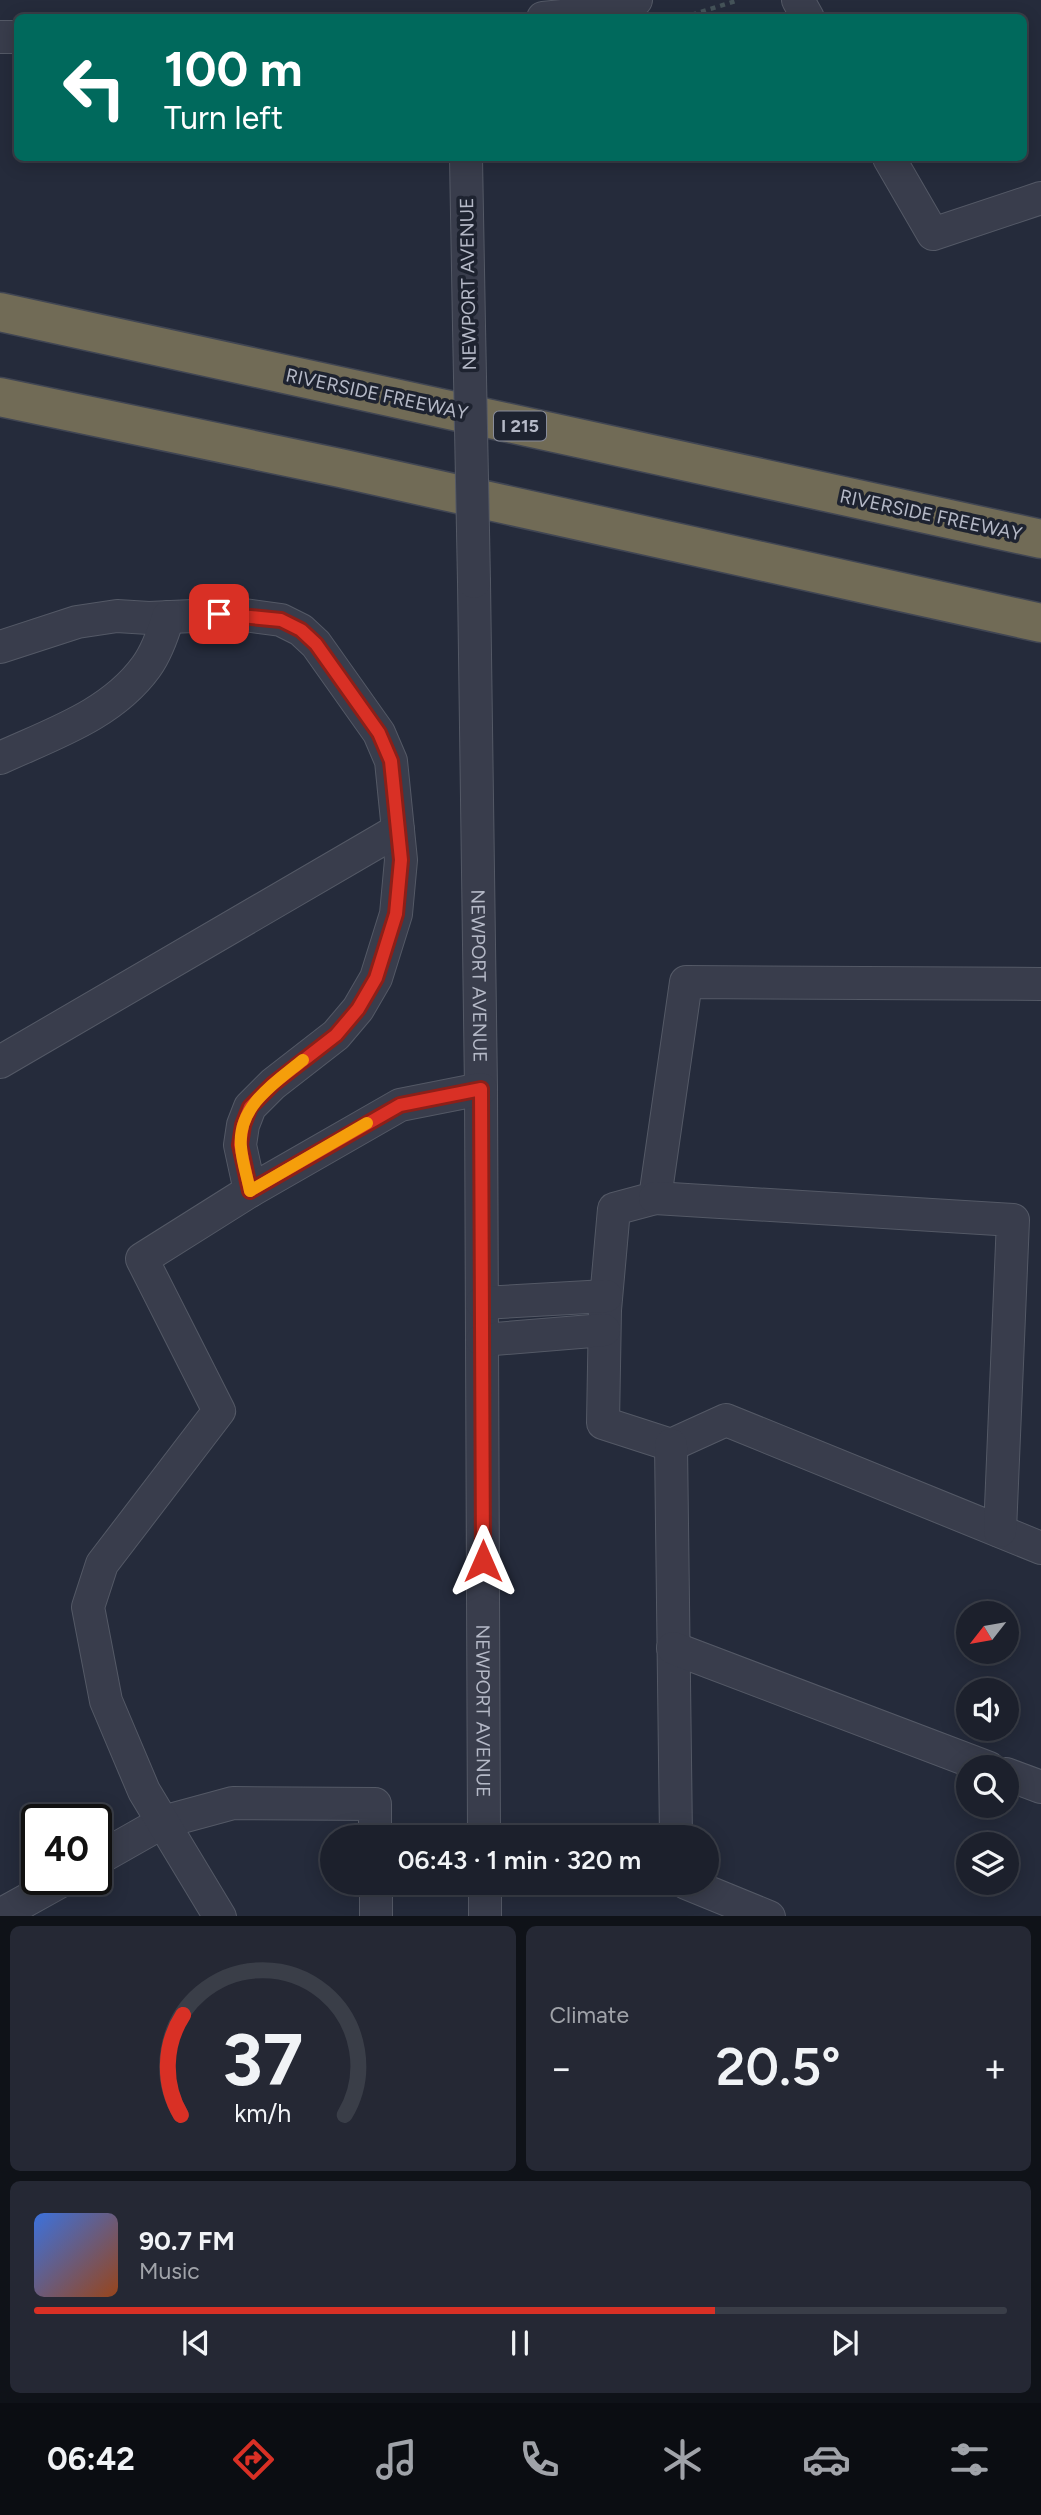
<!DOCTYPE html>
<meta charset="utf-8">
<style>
body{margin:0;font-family:Figtree,sans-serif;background:#252834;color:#f1f3f6;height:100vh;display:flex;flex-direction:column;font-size:26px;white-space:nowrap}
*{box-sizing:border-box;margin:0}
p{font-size:23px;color:#a0a3a9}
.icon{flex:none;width:38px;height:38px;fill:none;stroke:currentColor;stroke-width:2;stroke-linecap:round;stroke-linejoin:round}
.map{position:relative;height:1916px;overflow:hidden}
.details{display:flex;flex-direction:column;gap:10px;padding:10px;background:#0f1218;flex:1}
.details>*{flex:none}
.guide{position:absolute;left:14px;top:14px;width:1013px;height:147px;border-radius:10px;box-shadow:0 4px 18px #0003,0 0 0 2px #3a3e48;background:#00695c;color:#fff;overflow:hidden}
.needle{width:46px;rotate:239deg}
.tools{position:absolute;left:956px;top:1601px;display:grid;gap:14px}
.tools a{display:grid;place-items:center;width:63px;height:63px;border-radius:50%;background:#1c202c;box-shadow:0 4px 18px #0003,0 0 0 2px #3a3e48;font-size:35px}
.speed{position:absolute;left:21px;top:1804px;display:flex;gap:14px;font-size:35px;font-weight:700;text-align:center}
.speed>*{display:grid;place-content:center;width:91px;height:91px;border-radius:50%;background:#1c202c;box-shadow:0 4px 18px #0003,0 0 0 2px #3a3e48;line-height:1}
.speed .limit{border:4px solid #111;border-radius:10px;background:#fff;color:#111}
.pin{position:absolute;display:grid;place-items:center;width:60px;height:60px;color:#fff;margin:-30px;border-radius:14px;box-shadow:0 4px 10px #0006}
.me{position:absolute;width:77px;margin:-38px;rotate:0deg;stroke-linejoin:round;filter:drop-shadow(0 0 5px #0008)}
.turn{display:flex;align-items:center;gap:24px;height:147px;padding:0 35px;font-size:32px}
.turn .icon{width:91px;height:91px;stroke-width:2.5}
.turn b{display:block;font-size:49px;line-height:60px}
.big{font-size:52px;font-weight:600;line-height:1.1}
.details .widget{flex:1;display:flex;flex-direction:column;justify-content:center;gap:10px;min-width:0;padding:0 24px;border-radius:10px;background:#252834}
.details .dial{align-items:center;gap:0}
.dial svg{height:182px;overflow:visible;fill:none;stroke:#3a3e48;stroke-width:7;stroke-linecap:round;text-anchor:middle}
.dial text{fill:#f1f3f6;stroke:none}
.song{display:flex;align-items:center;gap:21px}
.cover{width:84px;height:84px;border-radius:10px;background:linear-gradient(135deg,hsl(220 70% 55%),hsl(20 70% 35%))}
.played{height:7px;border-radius:4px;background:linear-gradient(90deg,#d93025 70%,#3a3e48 70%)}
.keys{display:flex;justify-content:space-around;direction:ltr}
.heat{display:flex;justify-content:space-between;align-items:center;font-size:38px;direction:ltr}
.details .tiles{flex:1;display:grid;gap:10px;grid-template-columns:1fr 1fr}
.widget:last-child{grid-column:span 2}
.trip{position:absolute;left:320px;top:1825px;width:399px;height:70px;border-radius:35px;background:#1c202c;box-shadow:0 4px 18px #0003,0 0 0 2px #3a3e48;font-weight:600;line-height:70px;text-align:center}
.tabs{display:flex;height:112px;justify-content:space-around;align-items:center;background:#0b0d12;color:#a0a3a9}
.tabs .icon{width:49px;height:49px}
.tabs .on{color:#d93025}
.tabs b{font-size:32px;color:#f1f3f6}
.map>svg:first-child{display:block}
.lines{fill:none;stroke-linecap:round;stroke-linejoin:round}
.minor-casing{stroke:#545966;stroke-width:34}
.highway-casing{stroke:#414653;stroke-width:41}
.path{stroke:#455359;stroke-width:4.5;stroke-dasharray:5 5;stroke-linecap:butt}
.minor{stroke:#393d4c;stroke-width:32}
.highway{stroke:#716b56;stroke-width:38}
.minor-bridge-casing{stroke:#545966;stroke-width:34;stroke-linecap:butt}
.minor-bridge{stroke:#393d4c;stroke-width:32}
.route-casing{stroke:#8d1f18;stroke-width:18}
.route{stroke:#d93025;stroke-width:12}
.slow{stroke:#f59e0b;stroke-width:12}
.labels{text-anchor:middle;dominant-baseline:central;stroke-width:7;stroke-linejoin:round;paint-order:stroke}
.shield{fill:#1e2330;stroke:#888c9a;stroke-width:2}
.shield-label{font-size:18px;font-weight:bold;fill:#b5b9c7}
.street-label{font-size:19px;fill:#b5b9c7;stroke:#1e2330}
</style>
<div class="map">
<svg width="1041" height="1917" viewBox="0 0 1041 1917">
<rect width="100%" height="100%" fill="#252b3b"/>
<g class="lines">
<!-- minor casing -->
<g class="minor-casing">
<g id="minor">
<polyline points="798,0 808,18"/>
<polyline points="543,18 571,15 636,0"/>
<polyline points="0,37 18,37"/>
<polyline points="466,158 469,326"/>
<polyline points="889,158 933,234 1041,198"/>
<path id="s1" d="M474 582 481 1089 484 1838"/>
<polyline points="0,647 77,622 117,616 149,618 237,614 281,620 301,630 316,644 379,733 391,761 401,860 396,914 376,978 358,1009 336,1035 273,1084 250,1107 243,1125 240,1145 250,1191"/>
<path d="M0 758C52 734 111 715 146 667 157 652 163 634 168 617"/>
<polyline points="1041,984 686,982 655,1198 614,1209 605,1310 603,1423 671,1445 726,1420 1041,1548"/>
<polyline points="0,1062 398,830"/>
<polyline points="655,1198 1013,1220 1000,1531"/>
<polyline points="482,1303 606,1296"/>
<polyline points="482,1340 604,1330"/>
<polyline points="671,1445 676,1838"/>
<polyline points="673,1648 989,1768"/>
<polyline points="1006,1774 1041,1787"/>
<polyline points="96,1860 163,1822 233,1803 375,1804 375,1838"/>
<polyline points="376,1883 376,1917"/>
<polyline points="485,1883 485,1917"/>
<polyline points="686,1883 769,1917"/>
<polyline points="0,1915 63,1880"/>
<polyline points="220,1917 144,1791 106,1701 88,1607 102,1564 219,1411 142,1259 250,1191 400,1105 481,1089"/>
</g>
</g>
<!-- highway casing -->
<g class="highway-casing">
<g id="highway">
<polyline points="0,312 1041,539"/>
<polyline points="0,397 340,468 1041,623"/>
</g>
</g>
<!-- path -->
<polyline class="path" points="682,18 739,0"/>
<!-- minor -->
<use href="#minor" class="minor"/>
<!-- highway -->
<use href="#highway" class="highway"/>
<!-- minor-bridge casing -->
<g class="minor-bridge-casing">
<polyline id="minor-bridge" points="469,326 474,582"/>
</g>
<!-- minor-bridge -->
<use href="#minor-bridge" class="minor-bridge"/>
</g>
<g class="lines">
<!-- route casing -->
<g class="route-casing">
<polyline id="route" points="219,614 281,620 301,630 316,644 379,733 391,761 401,860 396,914 376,978 358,1009 336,1035 273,1084 250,1107 243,1125 240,1145 250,1191 400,1105 481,1089 483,1561"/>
</g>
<!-- route -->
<use href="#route" class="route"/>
<!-- slow -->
<path class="slow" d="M303 1060C276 1082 237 1106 241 1147 242 1161 247 1176 250 1191L367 1123"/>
</g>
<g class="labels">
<!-- shield labels -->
<rect class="shield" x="494" y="411.5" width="52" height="29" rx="5"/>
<g class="shield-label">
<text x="520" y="426">I 215</text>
</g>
<!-- street labels -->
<g class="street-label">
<text transform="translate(468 284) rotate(-91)">NEWPORT AVENUE</text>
<text transform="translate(377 394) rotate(12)">RIVERSIDE FREEWAY</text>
<text transform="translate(931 515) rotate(12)">RIVERSIDE FREEWAY</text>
<text stroke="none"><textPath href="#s1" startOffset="394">NEWPORT AVENUE</textPath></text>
<text stroke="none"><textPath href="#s1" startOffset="1129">NEWPORT AVENUE</textPath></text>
</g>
</g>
</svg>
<div class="tools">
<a><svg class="needle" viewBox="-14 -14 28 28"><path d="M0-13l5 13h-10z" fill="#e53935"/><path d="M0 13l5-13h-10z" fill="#a0a3a9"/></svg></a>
<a><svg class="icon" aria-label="sound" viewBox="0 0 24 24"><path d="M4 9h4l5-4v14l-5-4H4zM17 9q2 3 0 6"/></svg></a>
<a><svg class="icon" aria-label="search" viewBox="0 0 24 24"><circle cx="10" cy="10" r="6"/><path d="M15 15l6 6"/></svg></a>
<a><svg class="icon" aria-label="layers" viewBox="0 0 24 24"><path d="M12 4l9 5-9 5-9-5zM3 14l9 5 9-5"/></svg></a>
</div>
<div class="speed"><div class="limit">40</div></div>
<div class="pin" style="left:219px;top:614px;background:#d93025"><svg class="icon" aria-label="arrive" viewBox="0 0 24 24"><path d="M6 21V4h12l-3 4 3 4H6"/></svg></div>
<svg class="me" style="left:483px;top:1561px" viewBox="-20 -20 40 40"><path d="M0-17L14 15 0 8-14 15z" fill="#d93025" stroke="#fff" stroke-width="4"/></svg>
<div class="trip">06:43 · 1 min · 320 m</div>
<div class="guide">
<div class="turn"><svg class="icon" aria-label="left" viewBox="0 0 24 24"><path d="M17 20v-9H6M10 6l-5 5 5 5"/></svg><div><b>100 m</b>Turn left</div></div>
</div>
</div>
<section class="details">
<div class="tiles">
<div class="widget dial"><svg viewBox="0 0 100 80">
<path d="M14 69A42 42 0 1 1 86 69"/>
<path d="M14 69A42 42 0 0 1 15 25" stroke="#d93025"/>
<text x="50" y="56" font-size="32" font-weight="700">37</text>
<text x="50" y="72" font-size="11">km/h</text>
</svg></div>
<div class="widget"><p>Climate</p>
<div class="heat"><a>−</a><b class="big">20.5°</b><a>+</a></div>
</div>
<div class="widget">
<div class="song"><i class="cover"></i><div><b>90.7 FM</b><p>Music</p></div></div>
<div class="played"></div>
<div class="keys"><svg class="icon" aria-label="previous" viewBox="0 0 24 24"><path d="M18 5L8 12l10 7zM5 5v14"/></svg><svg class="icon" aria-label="pause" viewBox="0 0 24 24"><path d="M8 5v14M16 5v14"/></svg><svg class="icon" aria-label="next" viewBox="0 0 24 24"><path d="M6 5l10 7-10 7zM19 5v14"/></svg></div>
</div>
</div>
</section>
<nav class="tabs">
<b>06:42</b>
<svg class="icon on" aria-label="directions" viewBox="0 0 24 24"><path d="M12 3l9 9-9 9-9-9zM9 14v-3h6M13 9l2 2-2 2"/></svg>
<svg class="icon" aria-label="music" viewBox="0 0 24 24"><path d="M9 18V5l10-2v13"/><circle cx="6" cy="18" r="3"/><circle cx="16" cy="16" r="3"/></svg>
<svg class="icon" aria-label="phone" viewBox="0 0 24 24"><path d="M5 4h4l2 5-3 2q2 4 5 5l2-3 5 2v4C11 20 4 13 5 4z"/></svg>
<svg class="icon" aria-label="climate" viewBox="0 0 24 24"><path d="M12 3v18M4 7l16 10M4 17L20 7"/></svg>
<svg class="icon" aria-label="car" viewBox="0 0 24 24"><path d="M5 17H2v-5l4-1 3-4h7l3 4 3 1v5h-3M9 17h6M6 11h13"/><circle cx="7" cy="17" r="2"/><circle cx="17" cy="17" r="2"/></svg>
<svg class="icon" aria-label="filters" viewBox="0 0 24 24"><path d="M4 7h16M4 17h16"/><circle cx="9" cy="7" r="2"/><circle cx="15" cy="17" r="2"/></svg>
</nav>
